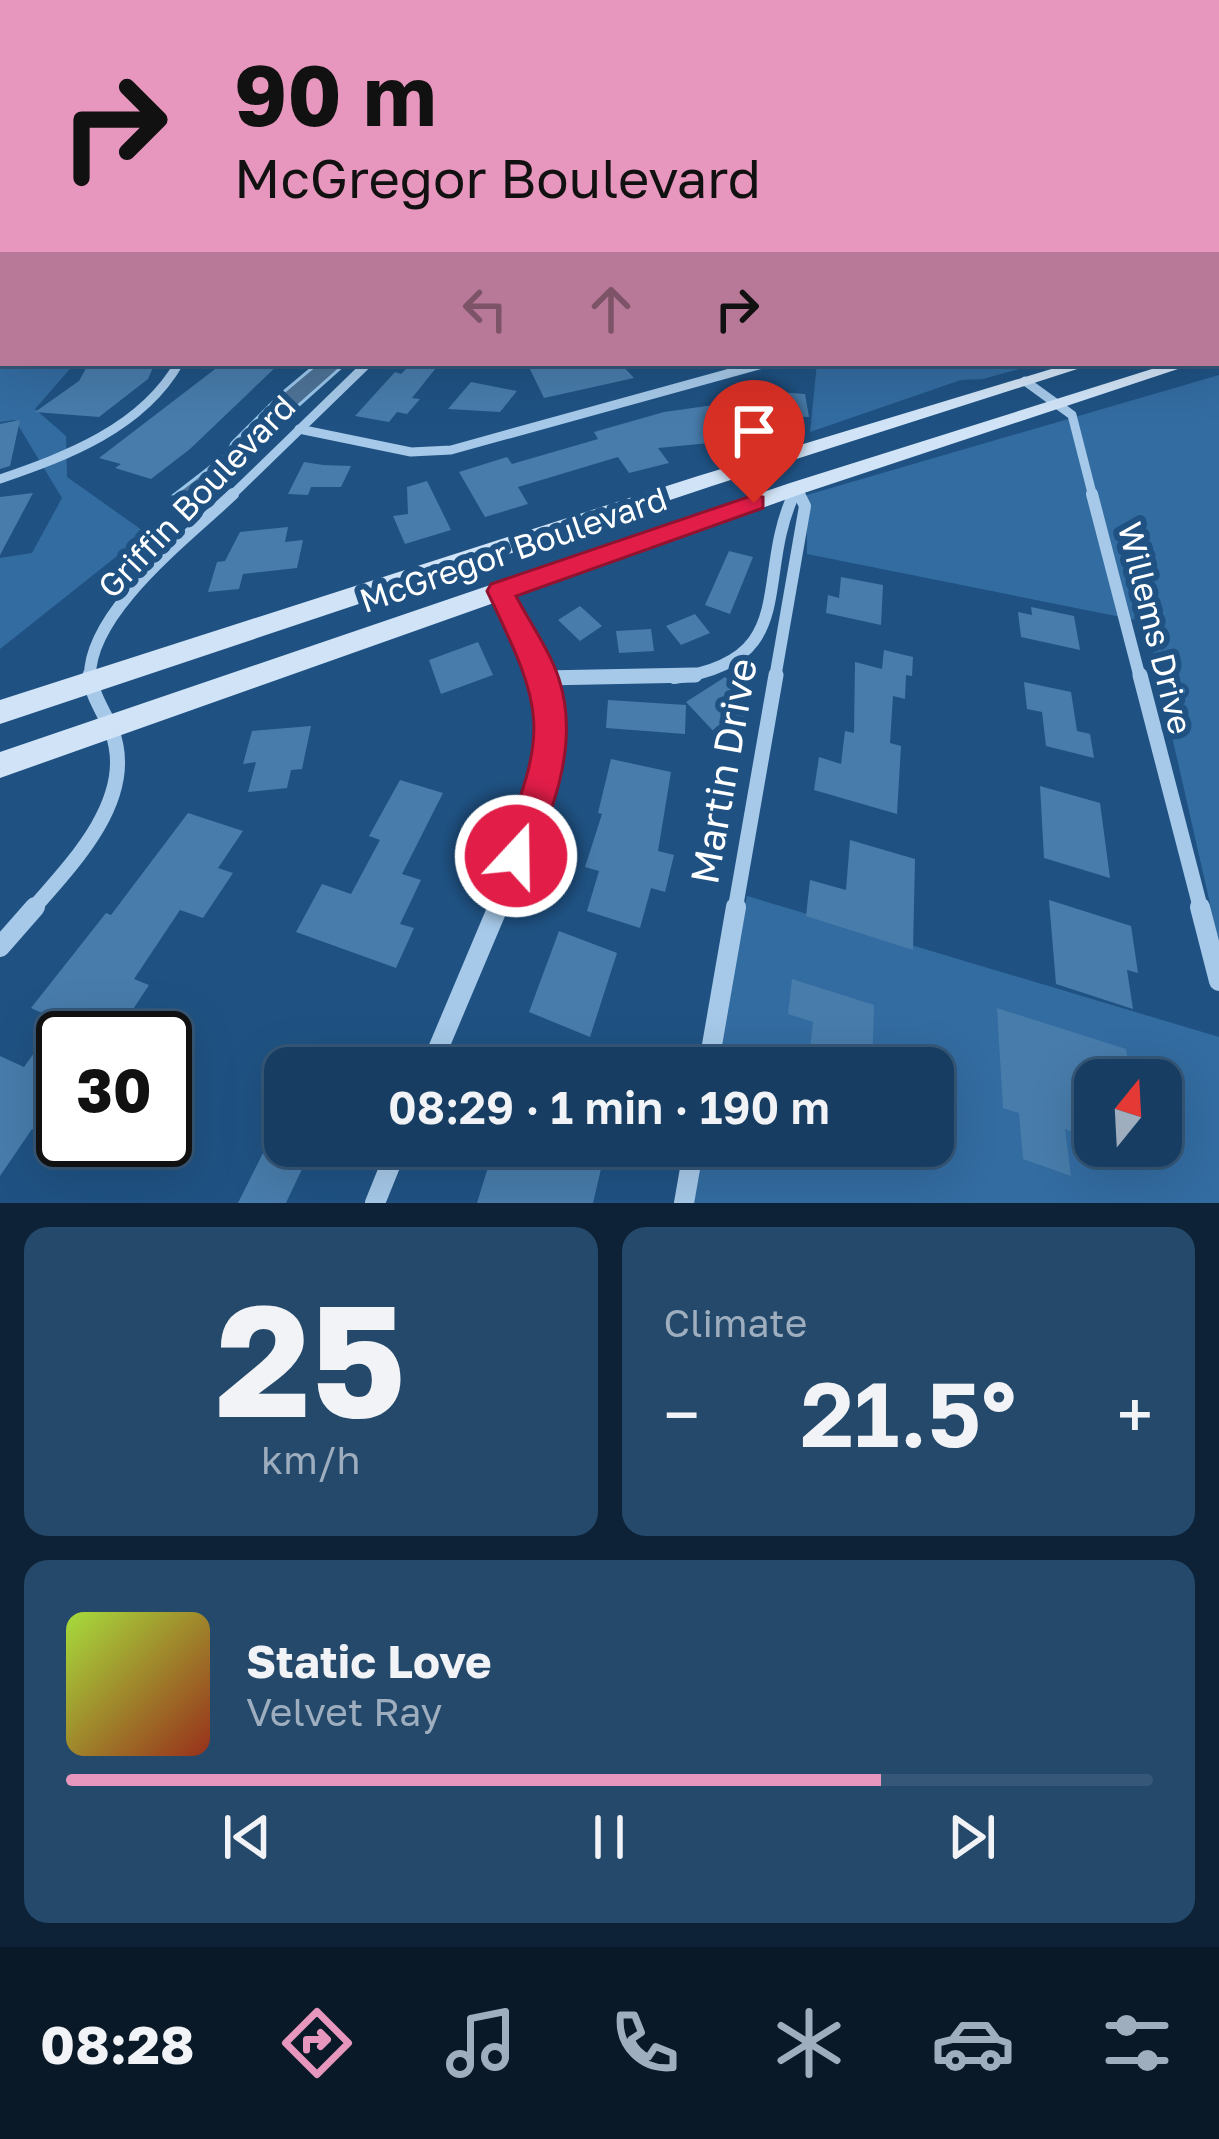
<!DOCTYPE html>
<meta charset="utf-8">
<style>
body{margin:0;font-family:"Golos Text",sans-serif;background:#24496b;color:#f1f3f6;height:100vh;display:flex;flex-direction:column;font-size:45px;white-space:nowrap}
*{box-sizing:border-box;margin:0}
p{font-size:39px;color:#9eaebe}
.icon{flex:none;width:66px;height:66px;fill:none;stroke:currentColor;stroke-width:2;stroke-linecap:round;stroke-linejoin:round}
.map{position:relative;height:1203px;overflow:hidden}
.panel{display:flex;flex-direction:column;gap:24px;padding:24px;background:#0d2236;flex:1}
.panel>*{flex:none}
.banner{position:absolute;left:0px;top:0px;width:1221px;height:366px;box-shadow:0 12px 48px #0002,0 0 0 3px #365777;background:#e797bd;color:#111;overflow:hidden}
.needle{width:78px;rotate:18deg}
.tools{position:absolute;left:1074px;top:1059px;display:grid;gap:24px}
.tools a{display:grid;place-items:center;width:108px;height:108px;border-radius:24px;background:#173e62;box-shadow:0 12px 48px #0002,0 0 0 3px #365777;font-size:60px}
.speed{position:absolute;left:36px;top:1011px;display:flex;gap:24px;font-size:60px;font-weight:700;text-align:center}
.speed>*{display:grid;place-content:center;width:156px;height:156px;border-radius:50%;background:#173e62;box-shadow:0 12px 48px #0002,0 0 0 3px #365777;line-height:1}
.speed .limit{border:6px solid #111;border-radius:18px;background:#fff;color:#111}
.pin{position:absolute;display:grid;place-items:center;width:102px;height:102px;color:#fff;margin:-123px -51px;border-radius:50% 50% 50% 0;rotate:-45deg;box-shadow:0 0 12px #0007}
.pin .icon{rotate:45deg}
.me{position:absolute;width:132px;margin:-66px;rotate:21deg;stroke-linejoin:round;filter:drop-shadow(0 0 9px #0008)}
.turn{display:flex;align-items:center;gap:42px;height:252px;padding:0 36px;font-size:54px}
.turn .icon{width:156px;height:156px;stroke-width:2.5}
.turn b{display:block;font-size:84px;line-height:102px}
.lanes{display:flex;align-items:center;height:114px;padding:0 36px;background:#0003;justify-content:center;gap:60px;direction:ltr}
.lanes .off{opacity:.35}
.big{font-size:90px;font-weight:600;line-height:1.1}
.panel .tile{flex:1;display:flex;flex-direction:column;justify-content:center;gap:18px;min-width:0;padding:0 42px;border-radius:24px;background:#24496b}
.panel .dial{align-items:center;gap:0}
.dial b{font-size:156px;line-height:1}
.song{display:flex;align-items:center;gap:36px}
.cover{width:144px;height:144px;border-radius:18px;background:linear-gradient(135deg,hsl(80 70% 55%),hsl(10 70% 35%))}
.played{height:12px;border-radius:6px;background:linear-gradient(90deg,#e797bd 75%,#365777 75%)}
.keys{display:flex;justify-content:space-around;direction:ltr}
.heat{display:flex;justify-content:space-between;align-items:center;font-size:66px;direction:ltr}
.panel .tiles{flex:1;display:grid;gap:24px;grid-template-columns:1fr 1fr}
.tile:last-child{grid-column:span 2}
.trip{position:absolute;left:264px;top:1047px;width:690px;height:120px;border-radius:24px;background:#173e62;box-shadow:0 12px 48px #0002,0 0 0 3px #365777;font-weight:600;line-height:120px;text-align:center}
.menu{display:flex;height:192px;justify-content:space-around;align-items:center;background:#091927;color:#9eaebe}
.menu .icon{width:84px;height:84px}
.menu .active{color:#e797bd}
.menu b{font-size:54px;color:#f1f3f6}
.map>svg:first-child{display:block}
.green{fill:#336ca1;fill-rule:evenodd}
.water{fill:#4e7397;stroke:#99c5ea;stroke-width:3}
.building{fill:#487cab}
.lines{fill:none;stroke-linecap:round;stroke-linejoin:round}
.minor-far3{stroke:#a6c9e9;stroke-width:9}
.minor-far2{stroke:#a6c9e9;stroke-width:12}
.minor-far1{stroke:#a6c9e9;stroke-width:15}
.minor{stroke:#a6c9e9;stroke-width:20}
.secondary{fill:#d1e4f7;fill-rule:evenodd}
.route{fill:#e11d48;stroke:#92132f;stroke-width:3}
.labels{text-anchor:middle;dominant-baseline:central;stroke-width:12;stroke-linejoin:round;paint-order:stroke}
.street-label{font-size:33px;fill:#fff;stroke:#1f5283}
.near-street-label{font-size:39px;fill:#fff;stroke:#1f5283}
</style>
<div class="map">
<svg width="1219" height="1203" viewBox="0 0 1219 1203">
<rect width="100%" height="100%" fill="#1f5283"/>
<!-- green -->
<g class="green">
<polygon points="0,188 3,363 75,363 35,409 66,436 67,477 146,533 0,649 0,558 32,553 62,498 15,420 0,422"/>
<polygon points="817,363 1041,363 983,379 961,380 810,432"/>
<polygon points="1219,375 1219,943 1146,622 807,554 807,495"/>
<path d="M747 896 1219 1037V1203H682L694 1146H933V1068H710ZM1095 1080H1161V1146H1095Z"/>
</g>
<!-- water -->
<polygon class="water" points="318,363 346,363 197,496 175,494 227,454 232,443 281,394"/>
<!-- building -->
<g class="building">
<polygon points="89,363 155,363 148,379 99,417 35,412 79,381"/>
<polygon points="223,363 280,363 190,449 151,479 115,468 121,464 99,458"/>
<polygon points="527,363 620,363 634,378 544,398"/>
<polygon points="411,364 436,368 412,398 420,399 407,414 397,412 389,422 355,416 395,372 401,374"/>
<polygon points="471,382 517,391 500,412 448,409"/>
<polygon points="738,389 805,394 809,417 739,415"/>
<polygon points="721,404 740,440 658,448 669,463 629,473 618,457 518,487 528,504 485,517 459,472 507,457 512,464 598,439 594,432 664,412"/>
<polygon points="20,420 10,466 0,469 0,424"/>
<polygon points="304,462 323,465 351,466 341,487 311,487 308,495 288,494"/>
<polygon points="427,481 451,530 405,544 393,516 408,514 407,487"/>
<polygon points="33,493 0,555 0,497"/>
<polygon points="288,527 285,542 303,540 297,568 243,574 239,589 208,592 217,562 225,561 240,532"/>
<polygon points="729,551 753,557 730,614 705,605"/>
<polygon points="841,577 883,585 881,625 826,613 828,595 839,598"/>
<polygon points="580,606 602,626 580,641 558,620"/>
<polygon points="1031,607 1074,616 1080,650 1021,637 1018,612 1032,615"/>
<polygon points="695,614 710,633 681,645 666,626"/>
<polygon points="651,629 654,651 619,653 616,631"/>
<polygon points="478,642 493,675 441,694 429,660"/>
<polygon points="884,650 913,657 912,676 906,675 905,699 893,696 890,743 901,746 897,814 814,790 819,757 841,764 845,731 854,733 855,662 882,669"/>
<polygon points="725,677 742,694 733,700 747,715 717,735 686,702"/>
<polygon points="1024,682 1071,692 1077,731 1090,734 1094,758 1046,746 1042,712 1027,709"/>
<polygon points="608,700 686,705 685,734 606,728"/>
<polygon points="311,726 302,769 291,770 287,788 248,792 256,762 243,764 252,731"/>
<polygon points="611,759 671,772 658,851 674,855 665,892 651,888 640,928 587,911 599,871 585,867 602,814 598,813"/>
<polygon points="400,780 443,793 402,874 421,880 400,924 414,928 396,968 296,932 322,884 351,894 380,840 369,836"/>
<polygon points="1040,786 1100,803 1110,878 1044,858"/>
<polygon points="188,813 243,831 218,868 233,873 203,918 180,910 134,979 149,985 114,1038 102,1038 63,1022 63,1144 32,1129 0,1176 0,1056 24,1067 58,1020 31,1008 106,913 111,915"/>
<polygon points="850,840 915,859 913,950 806,916 810,880 846,890"/>
<polygon points="1049,900 1131,926 1138,973 1127,970 1133,1009 1056,984"/>
<polygon points="559,931 617,953 590,1037 529,1012"/>
<polygon points="792,979 874,1005 872,1068 808,1068 813,1022 788,1014"/>
<polygon points="997,1008 1126,1049 1131,1080 1095,1080 1095,1140 1065,1129 1071,1176 1023,1159 1019,1113 1003,1108"/>
<polygon points="285,1109 285,1146 313,1146 286,1203 238,1203"/>
<polygon points="512,1146 579,1146 604,1156 593,1203 477,1203 494,1148 509,1154"/>
</g>
<g class="lines">
<!-- minor-far3 -->
<g class="minor-far3">
<polyline points="1025,381 1072,415 1093,497"/>
<polyline points="299,429 411,452 451,450 766,363"/>
<path d="M0 479C67 456 142 428 179 363"/>
<polyline points="797,488 801,497"/>
<polyline points="230,497 368,363"/>
<polyline points="793,497 797,488"/>
</g>
<!-- minor-far2 -->
<g class="minor-far2">
<polyline points="1092,494 1140,678"/>
<polyline points="500,591 544,678"/>
<path d="M90 678C88 612 188 537 233 494"/>
<polyline points="544,678 620,678"/>
<path d="M674 678C802 661 754 579 794 494"/>
<polyline points="775,678 805,506 799,494"/>
</g>
<!-- minor-far1 -->
<g class="minor-far1">
<polyline points="1140,675 1201,910"/>
<polyline points="544,678 695,675"/>
<path d="M32 910C69 867 128 808 116 746 112 720 92 702 90 675"/>
<path d="M497 910C525 841 569 750 543 675"/>
<polyline points="735,910 776,675"/>
</g>
<!-- minor -->
<g class="minor">
<polyline points="1200,907 1219,981"/>
<polyline points="0,947 35,907"/>
<polyline points="430,1068 498,907"/>
<polyline points="708,1068 736,907"/>
<polyline points="375,1203 398,1146"/>
<polyline points="684,1203 694,1146"/>
</g>
<!-- secondary -->
<g class="secondary">
<rect x="1218" y="321" width="1" height="10"/>
<rect x="1218" y="349" width="1" height="10"/>
<polygon points="1071,363 1096,363 712,486 0,724 0,700 698,476"/>
<polygon points="1171,363 1196,363 804,493 0,778 0,752 790,483"/>
</g>
</g>
<!-- sky -->
<linearGradient id="sky" x2="0" y2="1"><stop stop-color="#112d48"/><stop offset="0.47" stop-color="#3c6693"/><stop offset="1" stop-color="#3c6693" stop-opacity="0"/></linearGradient>
<rect width="1219" height="320" fill="url(#sky)"/>
<!-- route -->
<path class="route" d="M754 495 763 497V508L516 596C530 623 550 651 559 679 580 744 553 808 529 868L516 874 503 868 498 856C549 728 546 714 487 591L491 584Z"/>
<g class="labels">
<!-- street labels -->
<g class="street-label">
<text transform="translate(196 496) rotate(-46)">Griffin Boulevard</text>
<text transform="translate(513 549) rotate(-19)">McGregor Boulevard</text>
<text transform="translate(1156 628) rotate(76)">Willems Drive</text>
</g>
<!-- near-street labels -->
<g class="near-street-label">
<text transform="translate(723 771) rotate(-80)">Martin Drive</text>
</g>
</g>
</svg>
<div class="tools">
<a><svg class="needle" viewBox="-14 -14 28 28"><path d="M0-13l5 13h-10z" fill="#e53935"/><path d="M0 13l5-13h-10z" fill="#9eaebe"/></svg></a>
</div>
<div class="speed"><div class="limit">30</div></div>
<div class="pin" style="left:754px;top:503px;background:#d93025"><svg class="icon" aria-label="arrive" viewBox="0 0 24 24"><path d="M6 21V4h12l-3 4 3 4H6"/></svg></div>
<svg class="me" style="left:516px;top:856px" viewBox="-20 -20 40 40"><circle r="17" fill="#e11d48" stroke="#fff" stroke-width="3"/><path d="M0-11L8 9 0 5-8 9z" fill="#fff"/></svg>
<div class="trip">08:29 · 1 min · 190 m</div>
<div class="banner">
<div class="turn"><svg class="icon" aria-label="right" viewBox="0 0 24 24"><path d="M7 20v-9h11M14 6l5 5-5 5"/></svg><div><b>90 m</b>McGregor Boulevard</div></div>
<div class="lanes"><svg class="icon off" aria-label="left" viewBox="0 0 24 24"><path d="M17 20v-9H6M10 6l-5 5 5 5"/></svg><svg class="icon off" aria-label="ahead" viewBox="0 0 24 24"><path d="M12 20V5M6 11l6-6 6 6"/></svg><svg class="icon" aria-label="right" viewBox="0 0 24 24"><path d="M7 20v-9h11M14 6l5 5-5 5"/></svg></div>
</div>
</div>
<section class="panel">
<div class="tiles">
<div class="tile dial"><b>25</b><p>km/h</p></div>
<div class="tile"><p>Climate</p>
<div class="heat"><a>−</a><b class="big">21.5°</b><a>+</a></div>
</div>
<div class="tile">
<div class="song"><i class="cover"></i><div><b>Static Love</b><p>Velvet Ray</p></div></div>
<div class="played"></div>
<div class="keys"><svg class="icon" aria-label="previous" viewBox="0 0 24 24"><path d="M18 5L8 12l10 7zM5 5v14"/></svg><svg class="icon" aria-label="pause" viewBox="0 0 24 24"><path d="M8 5v14M16 5v14"/></svg><svg class="icon" aria-label="next" viewBox="0 0 24 24"><path d="M6 5l10 7-10 7zM19 5v14"/></svg></div>
</div>
</div>
</section>
<nav class="menu">
<b>08:28</b>
<svg class="icon active" aria-label="directions" viewBox="0 0 24 24"><path d="M12 3l9 9-9 9-9-9zM9 14v-3h6M13 9l2 2-2 2"/></svg>
<svg class="icon" aria-label="music" viewBox="0 0 24 24"><path d="M9 18V5l10-2v13"/><circle cx="6" cy="18" r="3"/><circle cx="16" cy="16" r="3"/></svg>
<svg class="icon" aria-label="phone" viewBox="0 0 24 24"><path d="M5 4h4l2 5-3 2q2 4 5 5l2-3 5 2v4C11 20 4 13 5 4z"/></svg>
<svg class="icon" aria-label="climate" viewBox="0 0 24 24"><path d="M12 3v18M4 7l16 10M4 17L20 7"/></svg>
<svg class="icon" aria-label="car" viewBox="0 0 24 24"><path d="M5 17H2v-5l4-1 3-4h7l3 4 3 1v5h-3M9 17h6M6 11h13"/><circle cx="7" cy="17" r="2"/><circle cx="17" cy="17" r="2"/></svg>
<svg class="icon" aria-label="filters" viewBox="0 0 24 24"><path d="M4 7h16M4 17h16"/><circle cx="9" cy="7" r="2"/><circle cx="15" cy="17" r="2"/></svg>
</nav>
